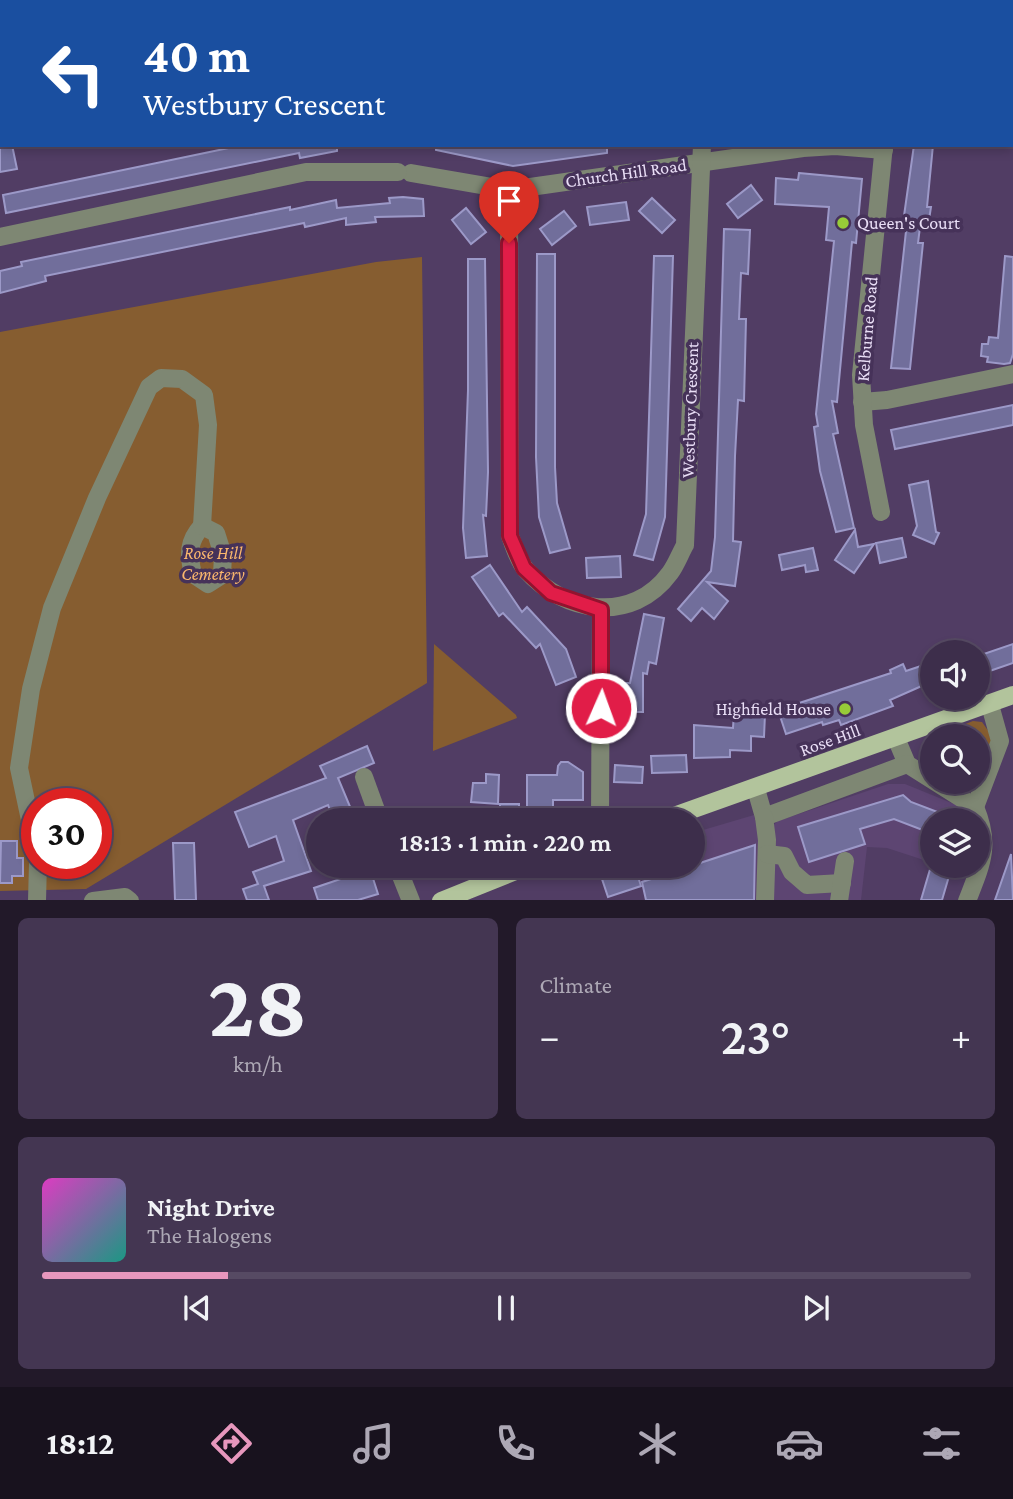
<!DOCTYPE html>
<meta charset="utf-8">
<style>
body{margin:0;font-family:"Crimson Pro",serif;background:#443652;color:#f1f3f6;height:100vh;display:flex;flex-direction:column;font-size:26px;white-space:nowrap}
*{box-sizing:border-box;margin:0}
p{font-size:23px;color:#ada8b5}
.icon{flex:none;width:38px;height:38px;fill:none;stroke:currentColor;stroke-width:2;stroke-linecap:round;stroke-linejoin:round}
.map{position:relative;height:900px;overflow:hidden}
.sheet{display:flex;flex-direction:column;gap:18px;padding:18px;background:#221929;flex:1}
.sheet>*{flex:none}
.guide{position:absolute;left:0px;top:0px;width:1013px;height:147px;box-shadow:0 4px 10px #0003,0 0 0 2px #564a63;background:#1a4fa0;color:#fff;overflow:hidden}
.tools{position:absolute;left:920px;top:640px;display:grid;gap:14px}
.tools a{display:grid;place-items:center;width:70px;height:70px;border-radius:50%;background:#3d2e4b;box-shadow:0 4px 10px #0003,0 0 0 2px #564a63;font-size:35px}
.speed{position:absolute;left:21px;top:788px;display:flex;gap:14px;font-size:35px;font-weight:700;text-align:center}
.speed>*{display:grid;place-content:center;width:91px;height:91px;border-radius:50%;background:#3d2e4b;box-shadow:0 4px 10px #0003,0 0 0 2px #564a63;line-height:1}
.speed .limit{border:10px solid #d22;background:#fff;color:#111}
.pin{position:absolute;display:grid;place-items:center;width:60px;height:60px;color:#fff;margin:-72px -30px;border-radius:50% 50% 50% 0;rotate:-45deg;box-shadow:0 0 7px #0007}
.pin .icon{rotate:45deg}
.me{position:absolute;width:77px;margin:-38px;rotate:2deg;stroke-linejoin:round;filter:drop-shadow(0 0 5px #0008)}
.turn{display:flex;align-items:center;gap:24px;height:147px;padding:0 28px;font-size:32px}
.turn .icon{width:91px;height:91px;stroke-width:2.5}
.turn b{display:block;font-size:49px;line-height:60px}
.big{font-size:52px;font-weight:600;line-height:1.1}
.sheet .widget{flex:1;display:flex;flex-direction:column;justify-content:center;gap:10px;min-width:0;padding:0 24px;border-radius:10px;background:#443652}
.sheet .dial{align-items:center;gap:0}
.dial b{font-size:91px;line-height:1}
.song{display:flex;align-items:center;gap:21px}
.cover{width:84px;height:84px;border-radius:10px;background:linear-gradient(135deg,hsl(310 70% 55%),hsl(170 70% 35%))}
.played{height:7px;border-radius:4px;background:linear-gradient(90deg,#e797bd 20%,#564a63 20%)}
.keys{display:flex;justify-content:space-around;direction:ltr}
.heat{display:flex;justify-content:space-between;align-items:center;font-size:38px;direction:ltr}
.sheet .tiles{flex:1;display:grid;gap:18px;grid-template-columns:1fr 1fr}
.widget:last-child{grid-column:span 2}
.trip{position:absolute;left:306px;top:808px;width:399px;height:70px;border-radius:35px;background:#3d2e4b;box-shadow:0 4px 10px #0003,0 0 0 2px #564a63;font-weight:600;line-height:70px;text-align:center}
.tab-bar{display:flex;height:112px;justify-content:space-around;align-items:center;background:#18121e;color:#ada8b5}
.tab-bar .icon{width:49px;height:49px}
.tab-bar .on{color:#e797bd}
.tab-bar b{font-size:32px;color:#f1f3f6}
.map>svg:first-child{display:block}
.built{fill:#5d4572}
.green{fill:#865d30;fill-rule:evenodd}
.building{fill:#716e9b;stroke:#9c99c8;stroke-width:2}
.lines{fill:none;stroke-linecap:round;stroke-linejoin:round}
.minor{stroke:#7e8773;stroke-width:18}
.major{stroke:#b2c49c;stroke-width:18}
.route-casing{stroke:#92132f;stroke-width:18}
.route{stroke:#e11d48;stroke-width:12}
.poi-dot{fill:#97cc38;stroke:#463259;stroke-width:2.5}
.labels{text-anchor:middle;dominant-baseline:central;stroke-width:7;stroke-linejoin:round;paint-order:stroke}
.street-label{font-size:18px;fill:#e9def6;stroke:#463259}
.poi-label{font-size:18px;fill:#e9def6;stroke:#463259;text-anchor:start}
.park-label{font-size:18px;font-style:italic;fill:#fab76d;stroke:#463259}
</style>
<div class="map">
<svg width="1013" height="901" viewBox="0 0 1013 901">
<rect width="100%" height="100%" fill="#513d64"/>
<!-- built -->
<polygon class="built" points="888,784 905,784 964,808 964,821 933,821 933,863 887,848 867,847 861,900 646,900 638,866 693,866 693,833 754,815 760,836 778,821"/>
<!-- green -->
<g class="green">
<path d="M422 257 427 683 86 889 0 891V332L376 262ZM37 803H96V863H37Z"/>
<polygon points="434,644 516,715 517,718 433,751"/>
<polygon points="973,721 982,722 994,739 978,773 978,737 933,737"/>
</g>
<!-- building -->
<g class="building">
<polygon points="0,145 12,145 17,169 0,172"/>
<polygon points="243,145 337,145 337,151 300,158 299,153 6,213 3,195"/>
<polygon points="436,145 513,148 607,145 607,153 513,166 436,150"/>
<polygon points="914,145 933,145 927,207 931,207 929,220 921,219 918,243 923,243 910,369 891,368 906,231 902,230"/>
<polygon points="799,173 862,179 856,243 852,242 837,402 832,401 838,433 833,434 854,528 836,532 820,471 814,427 818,426 816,414 834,241 826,240 829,207 775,204 776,178 798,180"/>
<polygon points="751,185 762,200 738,218 727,204"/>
<polygon points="403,197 423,199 424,216 375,217 376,222 346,225 346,218 305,227 304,223 45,276 46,281 0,293 0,271 22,266 21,262 290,207 290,210 336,200 337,208 390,203 389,198"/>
<polygon points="652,198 675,220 662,233 639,211"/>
<polygon points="626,202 629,220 590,225 587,207"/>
<polygon points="466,208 486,232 471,244 452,220"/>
<polygon points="564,211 576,226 552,245 540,229"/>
<polygon points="724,229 750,230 748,274 741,273 739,319 746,319 744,401 738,400 735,456 733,541 741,542 735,586 707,582 728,601 714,619 702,608 691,621 678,609 711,571 715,537"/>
<polygon points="537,254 555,254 555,467 557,503 570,548 550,553 539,517 536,457"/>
<polygon points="654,256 673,256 665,517 653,560 634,555 646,514"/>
<polygon points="1005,256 1013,257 1013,354 1010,363 1004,364 987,362 988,357 981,356 982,344 988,344 989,337 998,338"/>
<polygon points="468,259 485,259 488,472 486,516 483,515 487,556 466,558 463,528 468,390"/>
<polygon points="1013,405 1013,425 895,449 891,430"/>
<polygon points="928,481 936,532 939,533 934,544 913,535 917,526 909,485"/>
<polygon points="855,530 858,547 874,544 854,573 835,560"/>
<polygon points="902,538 906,557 880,563 876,543"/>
<polygon points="813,548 818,570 806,572 805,565 782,570 779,555"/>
<polygon points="620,556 621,577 587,578 586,558"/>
<polygon points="490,565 522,612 527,607 566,649 576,677 556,685 540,644 536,648 503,613 499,616 472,577"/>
<polygon points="644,614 664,618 656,664 649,662 647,674 643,673 643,712 622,712 622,683 630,683"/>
<polygon points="1013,644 1013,663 978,675 978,656"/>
<polygon points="933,662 933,681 890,700 893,706 841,725 839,720 823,725 822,722 786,734 778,710 891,673 890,670 903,664 906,671"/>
<polygon points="734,712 765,714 764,737 751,736 751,751 730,750 730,757 694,758 694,725 733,728"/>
<polygon points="367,746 374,763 338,778 356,821 334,821 328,805 293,820 311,871 264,886 269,900 247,900 243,889 258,884 253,872 284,861 276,836 249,847 235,812 326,778 320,766"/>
<polygon points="686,755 687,772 652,773 651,756"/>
<polygon points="561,762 568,762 583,772 583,800 553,800 553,811 527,811 527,775 557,775 558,766"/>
<polygon points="615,765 643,767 642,783 614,782"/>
<polygon points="486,774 499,775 498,804 471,802 473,783 486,783"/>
<polygon points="903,795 911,802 961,821 933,821 933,834 894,819 860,829 865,844 809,862 798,827"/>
<rect x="500" y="804" width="19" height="17"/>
<polygon points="1,841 17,841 17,858 23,858 23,876 12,876 12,883 0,883"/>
<polygon points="173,843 194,843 196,900 175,900"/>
<polygon points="755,845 754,900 646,900 642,882"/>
<polygon points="1011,854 1013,900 995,900"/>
<polygon points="931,866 952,866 942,900 921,900"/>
<polygon points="635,867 641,886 608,897 602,879"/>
<polygon points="370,869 378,894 358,900 318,900 314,888"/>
</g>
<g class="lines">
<!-- minor -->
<g class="minor">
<polyline points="95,0 95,2"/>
<polyline points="682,0 684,1"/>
<polyline points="137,2 137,0"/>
<polyline points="604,2 613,0"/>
<polyline points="898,2 899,0"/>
<polyline points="411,173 509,190 803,148 835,146 884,150"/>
<path d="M509 190 510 536C514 546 518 561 526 570 564 613 632 625 670 573 676 565 680 554 685 545L702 145"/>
<polyline points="0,237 306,172 398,172"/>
<polyline points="862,402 887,400 1013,374"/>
<polyline points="881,512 864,425 861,375 884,145"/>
<path d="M202 526 216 533 223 555 222 575 208 584 193 574C188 555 188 541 202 526Z"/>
<polyline points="896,738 907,764 975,807 1000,741 990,705"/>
<polyline points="364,777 380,821"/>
<polyline points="756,789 764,817 907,764"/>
<polyline points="764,817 767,840 765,901"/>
<polyline points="600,821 601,610"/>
<polyline points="37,853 19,768 31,689 52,608 97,498 149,387 161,378 182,379 204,395 208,425 202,526"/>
<polyline points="767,854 784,856 792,872 807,885 842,883"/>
<polyline points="397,866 411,901"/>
<polyline points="37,901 38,863"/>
<polyline points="93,901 125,897 130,901"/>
<polyline points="839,901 845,861"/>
<path d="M967 901C982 863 991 845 975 807"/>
</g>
<!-- major -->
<g class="major">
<polyline points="660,821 1013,695"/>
<polyline points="441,901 528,866"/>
</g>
</g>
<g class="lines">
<!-- route casing -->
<g class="route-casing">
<polyline id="route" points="509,243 510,536 524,568 551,593 601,610 601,708"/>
</g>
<!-- route -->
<use href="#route" class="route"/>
</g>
<!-- markers -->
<g class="poi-dot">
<circle cx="843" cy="223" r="7"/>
<circle cx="845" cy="709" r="7"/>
</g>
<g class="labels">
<!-- street labels -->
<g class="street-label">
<text transform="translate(626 173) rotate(-8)">Church Hill Road</text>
<text transform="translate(867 329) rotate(-85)">Kelburne Road</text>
<text transform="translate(690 410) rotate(-88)">Westbury Crescent</text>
<text transform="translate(830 740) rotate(-20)">Rose Hill</text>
</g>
<!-- poi labels -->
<g class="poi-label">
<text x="857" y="223">Queen's Court</text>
<text x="831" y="709" text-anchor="end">Highfield House</text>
</g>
<!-- park labels -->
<g class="park-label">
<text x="213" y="553">Rose Hill<tspan x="213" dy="21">Cemetery</tspan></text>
</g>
</g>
</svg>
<div class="tools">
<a><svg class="icon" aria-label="sound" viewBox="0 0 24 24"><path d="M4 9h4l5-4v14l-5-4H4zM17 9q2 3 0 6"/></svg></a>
<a><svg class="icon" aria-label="search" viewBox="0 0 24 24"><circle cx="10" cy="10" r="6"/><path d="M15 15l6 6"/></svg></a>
<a><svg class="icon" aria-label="layers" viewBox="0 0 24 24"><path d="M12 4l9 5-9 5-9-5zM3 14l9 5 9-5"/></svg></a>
</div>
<div class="speed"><div class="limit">30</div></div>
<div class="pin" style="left:509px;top:243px;background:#d93025"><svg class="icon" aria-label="arrive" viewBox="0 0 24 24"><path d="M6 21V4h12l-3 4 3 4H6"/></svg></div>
<svg class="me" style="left:601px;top:708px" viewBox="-20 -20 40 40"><circle r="17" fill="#e11d48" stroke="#fff" stroke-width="3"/><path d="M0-11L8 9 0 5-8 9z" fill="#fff"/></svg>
<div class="trip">18:13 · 1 min · 220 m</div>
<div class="guide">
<div class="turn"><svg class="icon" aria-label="left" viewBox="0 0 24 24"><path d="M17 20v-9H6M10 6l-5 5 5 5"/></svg><div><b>40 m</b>Westbury Crescent</div></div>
</div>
</div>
<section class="sheet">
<div class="tiles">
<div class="widget dial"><b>28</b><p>km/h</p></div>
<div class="widget"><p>Climate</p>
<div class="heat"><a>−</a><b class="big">23°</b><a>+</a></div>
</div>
<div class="widget">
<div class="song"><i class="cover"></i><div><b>Night Drive</b><p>The Halogens</p></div></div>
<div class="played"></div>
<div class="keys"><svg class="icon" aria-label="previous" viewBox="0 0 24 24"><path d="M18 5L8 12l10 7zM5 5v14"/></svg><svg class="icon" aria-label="pause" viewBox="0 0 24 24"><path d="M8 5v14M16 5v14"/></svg><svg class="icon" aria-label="next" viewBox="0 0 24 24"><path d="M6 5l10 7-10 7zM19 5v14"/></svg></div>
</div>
</div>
</section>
<nav class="tab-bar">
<b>18:12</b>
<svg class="icon on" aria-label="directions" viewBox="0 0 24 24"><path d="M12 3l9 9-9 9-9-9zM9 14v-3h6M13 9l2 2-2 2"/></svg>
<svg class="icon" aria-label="music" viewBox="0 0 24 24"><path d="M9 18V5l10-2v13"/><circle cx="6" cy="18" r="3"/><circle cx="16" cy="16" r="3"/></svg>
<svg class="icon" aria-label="phone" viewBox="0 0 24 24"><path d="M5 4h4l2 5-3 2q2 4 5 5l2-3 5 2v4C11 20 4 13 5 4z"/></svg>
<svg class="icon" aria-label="climate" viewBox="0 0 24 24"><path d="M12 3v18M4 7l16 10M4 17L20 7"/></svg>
<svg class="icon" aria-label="car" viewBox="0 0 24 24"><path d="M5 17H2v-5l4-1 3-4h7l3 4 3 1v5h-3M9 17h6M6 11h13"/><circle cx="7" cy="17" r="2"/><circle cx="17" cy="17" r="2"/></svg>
<svg class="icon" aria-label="filters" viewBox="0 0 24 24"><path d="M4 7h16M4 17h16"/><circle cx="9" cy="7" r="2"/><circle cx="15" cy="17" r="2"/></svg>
</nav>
